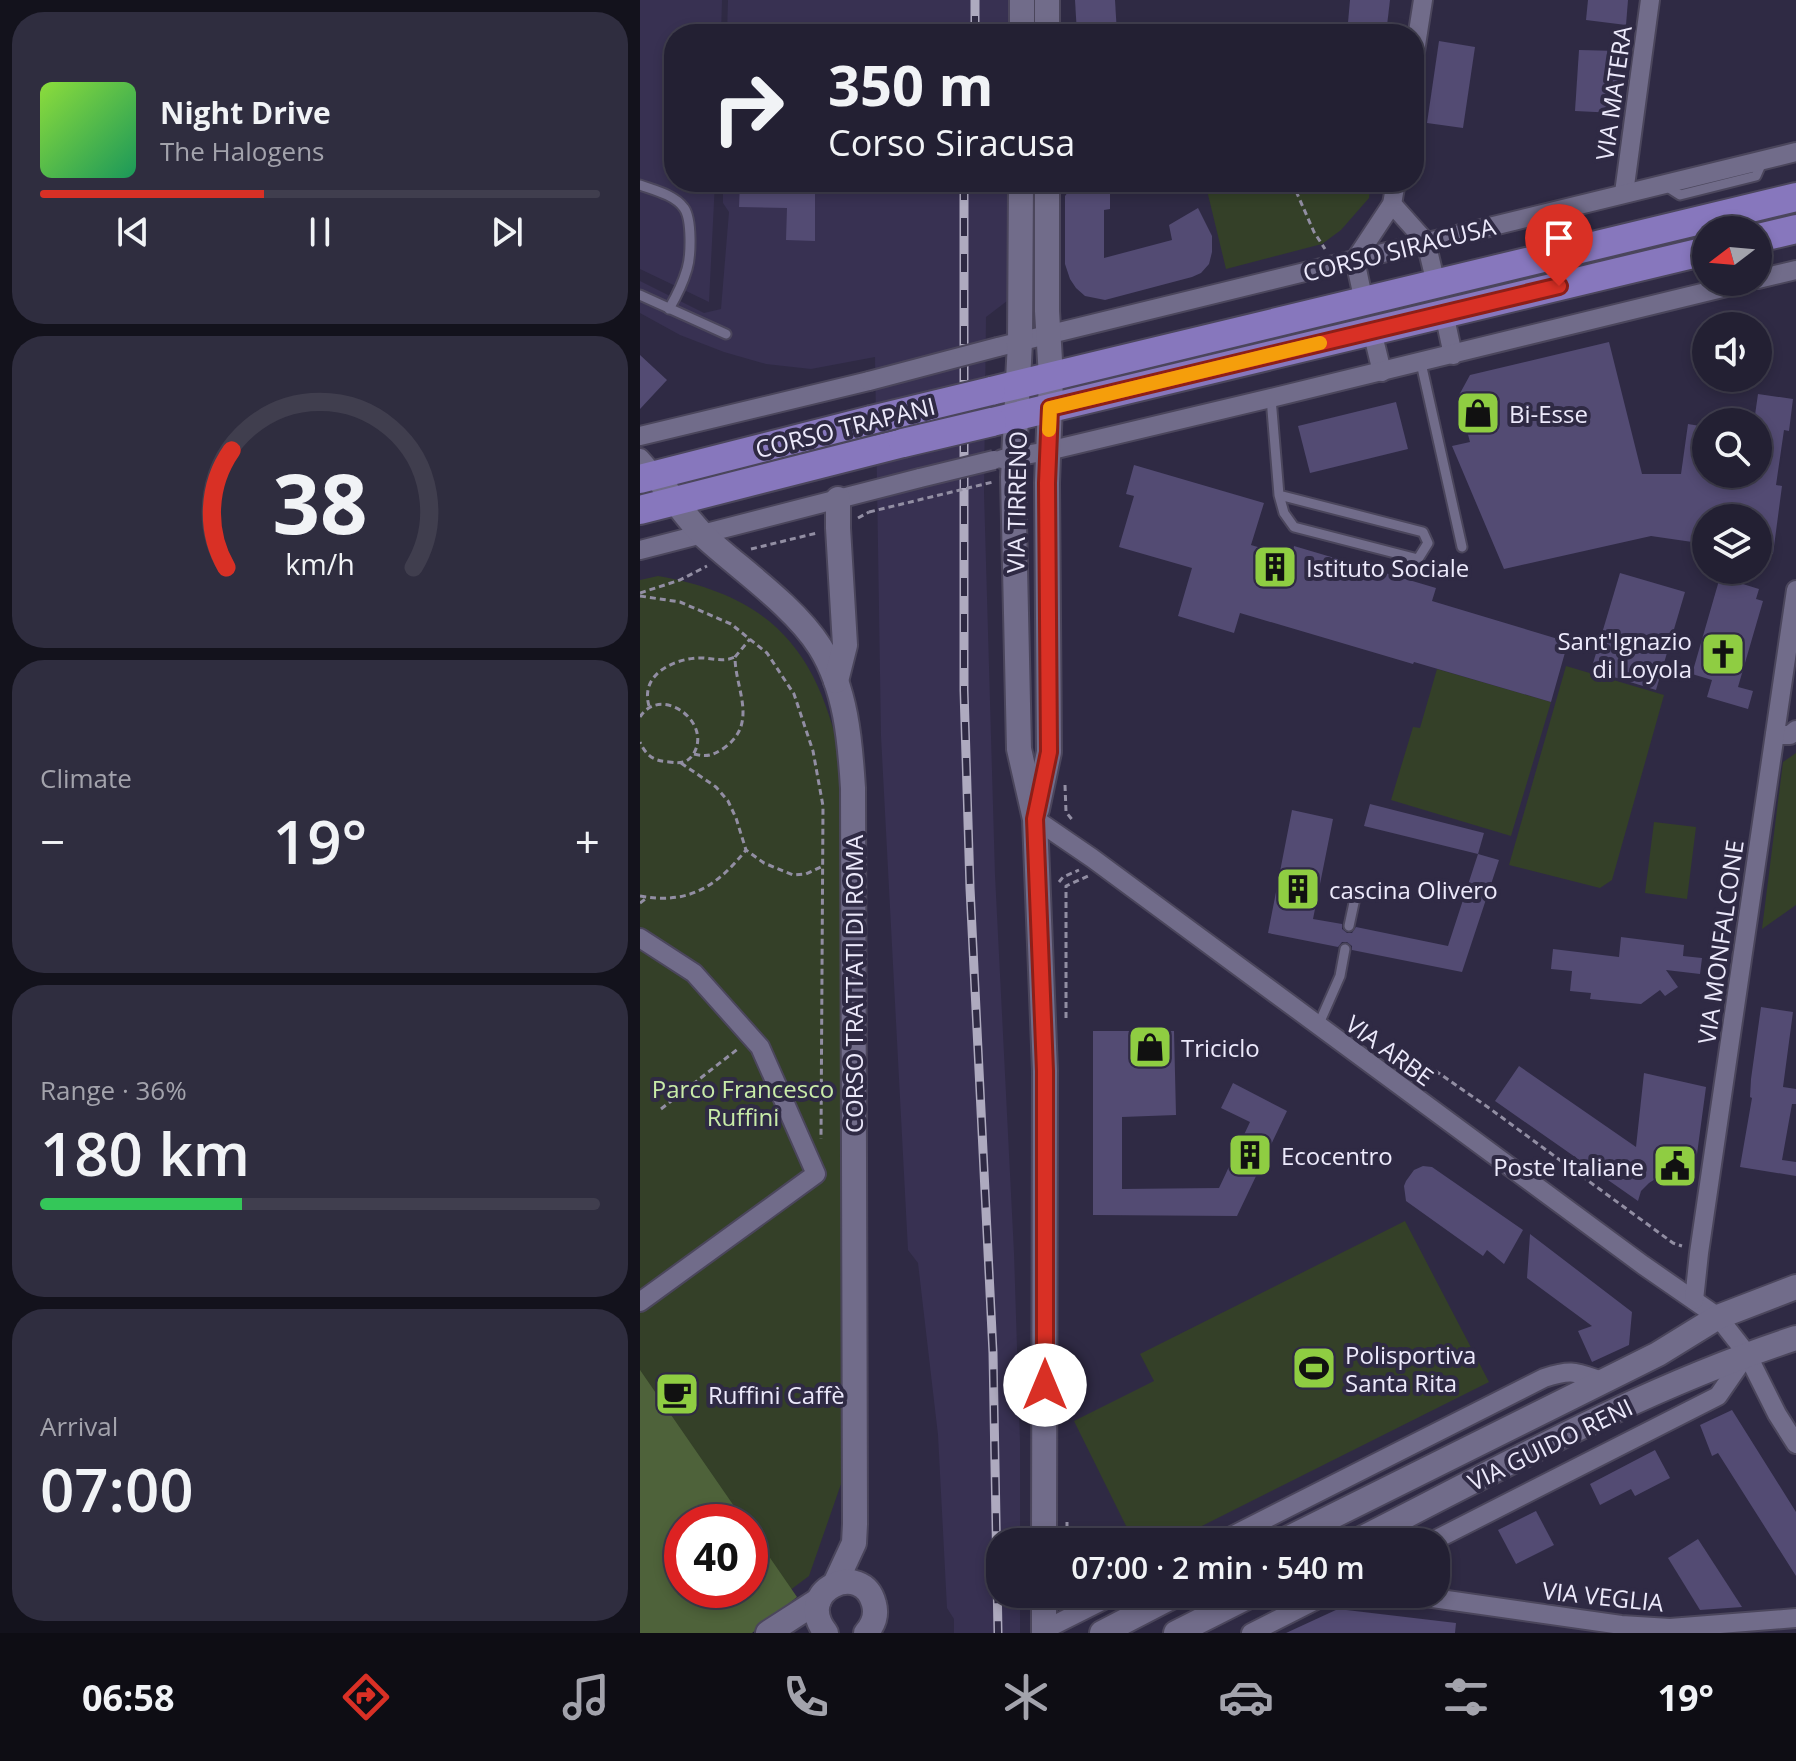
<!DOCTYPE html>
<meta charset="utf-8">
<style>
body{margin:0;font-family:"Open Sans",sans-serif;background:#2f2d3f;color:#f1f3f6;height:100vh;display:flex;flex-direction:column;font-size:30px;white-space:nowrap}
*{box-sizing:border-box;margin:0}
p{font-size:26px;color:#a3a3ac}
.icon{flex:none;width:44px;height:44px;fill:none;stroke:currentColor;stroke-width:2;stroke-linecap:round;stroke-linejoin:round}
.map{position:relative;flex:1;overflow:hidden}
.details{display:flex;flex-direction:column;gap:12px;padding:12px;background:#13121c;width:640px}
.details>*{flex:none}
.guide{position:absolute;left:24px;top:24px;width:760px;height:168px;border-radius:32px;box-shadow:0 4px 12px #0003,0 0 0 2px #403e4e;background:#232033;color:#f1f3f6;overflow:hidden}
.needle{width:52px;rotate:254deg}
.controls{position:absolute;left:1052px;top:216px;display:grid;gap:16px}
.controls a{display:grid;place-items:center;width:80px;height:80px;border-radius:50%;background:#232033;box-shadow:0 4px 12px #0003,0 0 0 2px #403e4e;font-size:40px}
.speed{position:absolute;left:24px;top:1504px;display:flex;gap:16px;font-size:40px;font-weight:700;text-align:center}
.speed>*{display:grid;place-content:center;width:104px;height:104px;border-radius:50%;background:#232033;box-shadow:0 4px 12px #0003,0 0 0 2px #403e4e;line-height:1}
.speed .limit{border:12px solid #d22;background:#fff;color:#111}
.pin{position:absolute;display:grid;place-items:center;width:68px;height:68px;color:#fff;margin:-82px -34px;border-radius:50% 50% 50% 0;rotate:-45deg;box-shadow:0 0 8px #0007}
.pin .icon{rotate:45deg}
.me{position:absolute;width:88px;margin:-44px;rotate:0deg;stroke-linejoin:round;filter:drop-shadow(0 0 6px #0008)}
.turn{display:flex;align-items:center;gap:28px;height:168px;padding:0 32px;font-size:36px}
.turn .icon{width:104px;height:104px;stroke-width:2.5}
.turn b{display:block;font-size:56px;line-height:68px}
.big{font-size:60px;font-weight:600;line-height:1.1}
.details .widget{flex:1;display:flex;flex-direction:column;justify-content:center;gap:12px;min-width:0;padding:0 28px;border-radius:32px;background:#2f2d3f}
.details .dial{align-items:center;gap:0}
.dial svg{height:208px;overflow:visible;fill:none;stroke:#403e4e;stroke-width:7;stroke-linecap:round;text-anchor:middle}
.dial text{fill:#f1f3f6;stroke:none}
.song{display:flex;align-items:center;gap:24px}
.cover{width:96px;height:96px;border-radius:12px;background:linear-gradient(135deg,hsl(90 70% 55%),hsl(150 70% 35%))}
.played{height:8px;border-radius:4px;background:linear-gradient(90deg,#d93025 40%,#403e4e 40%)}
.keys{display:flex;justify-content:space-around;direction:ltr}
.heat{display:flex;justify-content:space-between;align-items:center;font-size:44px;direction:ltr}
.charge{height:12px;border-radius:6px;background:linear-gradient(90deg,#34c759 36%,#403e4e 0)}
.trip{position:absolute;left:346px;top:1528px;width:464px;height:80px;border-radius:32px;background:#232033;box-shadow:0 4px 12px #0003,0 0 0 2px #403e4e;font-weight:600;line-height:80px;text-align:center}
.tab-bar{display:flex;height:128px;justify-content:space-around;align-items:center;background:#0e0d14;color:#a3a3ac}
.tab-bar .icon{width:56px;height:56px}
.tab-bar .on{color:#d93025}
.tab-bar b{font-size:36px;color:#f1f3f6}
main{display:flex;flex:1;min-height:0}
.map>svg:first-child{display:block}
.built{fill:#383152}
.green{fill:#344028;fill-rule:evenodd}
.forest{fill:#4e623a}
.building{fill:#534b73}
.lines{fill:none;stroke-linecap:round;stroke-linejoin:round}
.lane-casing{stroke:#4b465c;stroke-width:13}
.street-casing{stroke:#4b465c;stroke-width:22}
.secondary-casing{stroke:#4b465c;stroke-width:28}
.primary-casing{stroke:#4b465c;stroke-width:32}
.path{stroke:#928ea3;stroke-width:3;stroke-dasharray:6 4;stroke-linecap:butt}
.lane{stroke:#716c8a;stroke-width:9}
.street{stroke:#716c8a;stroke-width:18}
.secondary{stroke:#716c8a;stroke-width:24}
.primary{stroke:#8777bd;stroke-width:28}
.rail-casing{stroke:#aeaabf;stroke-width:9}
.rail{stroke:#2f2a44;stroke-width:6;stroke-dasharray:18;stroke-linecap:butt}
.street-bridge-casing{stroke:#4b465c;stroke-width:22;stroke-linecap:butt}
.primary-bridge-casing{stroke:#4b465c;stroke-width:32;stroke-linecap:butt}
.path-bridge{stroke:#928ea3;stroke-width:3;stroke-dasharray:6 4;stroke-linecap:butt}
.street-bridge{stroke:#716c8a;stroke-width:18}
.primary-bridge{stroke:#8777bd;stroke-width:28}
.route-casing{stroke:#8d1f18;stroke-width:20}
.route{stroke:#d93025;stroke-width:14}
.slow{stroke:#f59e0b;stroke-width:14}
.labels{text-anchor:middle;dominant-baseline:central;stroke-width:8;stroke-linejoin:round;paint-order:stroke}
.street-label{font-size:24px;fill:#ece9fb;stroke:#2f2a44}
.poi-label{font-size:24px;fill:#ece9fb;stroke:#2f2a44;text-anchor:start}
.park-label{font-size:24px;fill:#c8eba8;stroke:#2f2a44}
</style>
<main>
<section class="details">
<div class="widget">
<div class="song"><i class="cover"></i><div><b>Night Drive</b><p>The Halogens</p></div></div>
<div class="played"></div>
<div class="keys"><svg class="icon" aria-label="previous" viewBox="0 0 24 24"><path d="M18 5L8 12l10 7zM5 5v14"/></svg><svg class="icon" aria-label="pause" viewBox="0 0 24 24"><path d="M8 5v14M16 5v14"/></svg><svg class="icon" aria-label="next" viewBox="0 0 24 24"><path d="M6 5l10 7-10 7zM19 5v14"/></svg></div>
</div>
<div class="widget dial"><svg viewBox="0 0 100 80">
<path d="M14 69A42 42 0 1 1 86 69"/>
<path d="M14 69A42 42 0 0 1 16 24" stroke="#d93025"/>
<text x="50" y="56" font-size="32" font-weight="700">38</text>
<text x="50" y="72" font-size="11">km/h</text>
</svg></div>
<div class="widget"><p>Climate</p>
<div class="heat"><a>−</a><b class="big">19°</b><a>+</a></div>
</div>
<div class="widget"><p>Range · 36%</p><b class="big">180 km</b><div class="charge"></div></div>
<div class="widget"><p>Arrival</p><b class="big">07:00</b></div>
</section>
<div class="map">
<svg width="1156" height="1633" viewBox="0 0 1156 1633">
<rect width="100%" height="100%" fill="#2f2a44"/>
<!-- built -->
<g class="built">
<polygon points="0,0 82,0 81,34 34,34 34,182 75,182 69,302 0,269"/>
<polygon points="88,0 369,0 368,34 87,34"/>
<polygon points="83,182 368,182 367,301 346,317 344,493 355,875 374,1253 380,1442 380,1542 360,1542 360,1594 380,1594 380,1633 314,1633 314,1619 307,1608 298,1435 278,1263 268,1250 241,736 235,357 171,369 126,364 84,352 40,335 0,313 0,281 64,313 81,309 89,212 83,203"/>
</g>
<!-- green -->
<g class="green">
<polygon points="565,182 731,182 729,198 701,230 682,244 586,269"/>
<path d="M18 576C137 597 180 655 203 769L201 1484 169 1576 93 1633H0V580ZM42 1522H110V1590H42Z"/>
<polygon points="926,666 1024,695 972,880 960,888 869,865"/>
<polygon points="797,669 911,702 871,836 751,800 773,727 780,728"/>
<polygon points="1156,753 1156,905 1122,929 1143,762"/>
<polygon points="1014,822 1056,827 1047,899 1005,893"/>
<polygon points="765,1221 849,1382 530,1542 494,1542 434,1421 514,1381 500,1354"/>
</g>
<!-- forest -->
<polygon class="forest" points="0,1370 105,1522 42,1522 42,1590 110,1590 110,1529 157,1597 112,1633 0,1633"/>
<!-- building -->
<g class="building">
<polygon points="435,0 475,0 477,34 437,34"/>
<polygon points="710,0 750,0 746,34 707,34"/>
<polygon points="948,0 988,0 986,25 946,20"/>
<polygon points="799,41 835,47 823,128 787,123"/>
<polygon points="939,50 979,51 976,113 935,111"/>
<polygon points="100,182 175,182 175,241 146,240 147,208 99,207"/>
<polygon points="439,183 457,183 465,187 470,194 470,209 464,210 464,258 532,240 529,225 558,208 572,236 572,252 569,264 561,273 552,277 465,300 445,296 436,288 430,279 425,264 425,196 431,188"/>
<polygon points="969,342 1002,474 1041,474 1048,424 1066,427 1066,474 1118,474 1118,422 1114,422 1118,394 1153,399 1149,431 1144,430 1136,485 1142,486 1133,554 1118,551 1118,518 1066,518 1066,544 1011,536 864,569 812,446 830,442 818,397 830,375"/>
<polygon points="0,355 27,380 0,409"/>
<polygon points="756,402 768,449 670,473 658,426"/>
<polygon points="494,465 624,503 611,545 652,557 654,546 796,588 792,601 928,642 911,702 774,662 773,664 600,613 594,633 538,616 552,568 479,547 494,496 486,494"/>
<polygon points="980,573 1045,592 1016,690 951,670"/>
<polygon points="1080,577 1119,589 1116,599 1123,601 1098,687 1113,691 1108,709 1067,697 1072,680 1052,674"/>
<polygon points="730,804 844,833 838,854 724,826"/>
<polygon points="652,810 693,819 673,919 702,924 702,929 707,933 712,933 716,927 808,946 838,854 859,860 822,972 712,950 712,946 707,942 702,942 698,947 628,933"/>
<polygon points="981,937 1044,945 1043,956 1062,958 1060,974 1026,970 1038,987 1025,996 1020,990 1001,1004 950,999 951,993 930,991 932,971 911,969 913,949 979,957"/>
<polygon points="1121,1007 1153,1012 1143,1087 1156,1089 1156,1104 1152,1104 1142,1160 1156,1162 1156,1176 1100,1167 1112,1098 1110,1097 1111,1079"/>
<polygon points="453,1031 534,1031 536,1115 482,1117 482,1189 579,1188 610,1122 581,1108 593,1083 647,1111 597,1216 453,1215"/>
<polygon points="879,1066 996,1147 1004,1073 1066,1087 1055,1169 1031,1172 1020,1176 1009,1183 1001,1191 998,1201 855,1101"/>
<polygon points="783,1166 792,1167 883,1230 864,1264 847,1250 843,1256 766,1201 764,1186 766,1181 774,1170"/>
<polygon points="890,1234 992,1312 989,1345 952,1362 938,1331 952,1326 887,1278"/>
<polygon points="1092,1410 1156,1512 1156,1576 1078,1453 1072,1456 1060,1425"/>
<polygon points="1015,1450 1030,1478 995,1496 991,1489 960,1505 950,1484"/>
<polygon points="896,1511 914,1545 876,1564 858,1530"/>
<polygon points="1058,1539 1102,1607 1060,1610 1028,1558"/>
<polygon points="698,1609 816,1623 815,1633 646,1633"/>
</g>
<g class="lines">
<!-- lane casing -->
<g class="lane-casing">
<g id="lane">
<path d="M0 185C14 190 35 195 44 208 52 219 51 256 47 269 43 283 36 297 29 309"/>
<polyline points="1026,186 1040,195 1116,176 1123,160"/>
<polyline points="0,295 86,334"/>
<polyline points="781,363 822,547"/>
<polyline points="631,398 639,495 644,513 654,527 778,559 788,543 783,532 639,495"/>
<polyline points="709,926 715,898"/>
<polyline points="678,1026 700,976 705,949"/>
</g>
</g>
<!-- street casing -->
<g class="street-casing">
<g id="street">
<polyline points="774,58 783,0"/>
<polyline points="984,193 1010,0"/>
<polyline points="752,204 786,242 796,284"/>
<polyline points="1118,279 1156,270"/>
<polyline points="724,302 715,260 752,204 756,182"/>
<polyline points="804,313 813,355"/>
<polyline points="732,331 742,372"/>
<polyline points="358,347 1156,152"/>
<polyline points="0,436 229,381"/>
<polyline points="0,458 15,475"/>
<polyline points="362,459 408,451 631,398 1107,282"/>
<polyline points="0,550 280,478"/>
<polyline points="1135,735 1150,735 1156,730"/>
<polyline points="395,819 452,858 1003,1265 1078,1317 1107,1354 1137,1414 1156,1444"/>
<polyline points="0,938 54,973 120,1047 176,1174 0,1302"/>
<polyline points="1054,1300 1059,1253 1156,590"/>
<path d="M580 1542 904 1378C932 1369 935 1372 962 1381"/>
<polyline points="791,1542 1078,1396 1107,1354"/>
<polyline points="765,1594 981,1625 1030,1628 1156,1618"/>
<polyline points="404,1630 476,1594"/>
<polyline points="611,1633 688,1594"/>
</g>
</g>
<!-- secondary casing -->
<g class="secondary-casing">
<g id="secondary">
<polyline points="407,0 407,34"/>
<polyline points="382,34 382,0"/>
<polyline points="381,182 380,342 373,477 379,749 395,819 405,1071 404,1542"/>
<path d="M15 475C31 495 47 519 65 537 101 570 154 606 180 647 206 689 210 740 213 788L215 1524 214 1543 195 1584"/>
<polyline points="196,681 205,645 198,528 198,499"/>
<polyline points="397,809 409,752 407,483 411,377 407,311 407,182"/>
<polyline points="641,1542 1018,1354 1078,1317 1156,1287"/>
<path d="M715 1542C859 1469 1002 1388 1156 1338"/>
<polyline points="128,1633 179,1600"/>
<path d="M186 1633C152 1590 223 1559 234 1604 237 1615 234 1624 226 1633"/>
<polyline points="404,1633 404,1594"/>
<polyline points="462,1633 537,1594"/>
<polyline points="536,1633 613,1594"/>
</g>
</g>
<!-- primary casing -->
<g class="primary-casing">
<g id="primary">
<polyline points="1118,238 1156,229"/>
<polyline points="351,391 1156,197"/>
<polyline points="352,422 1066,251"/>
<polyline points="0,479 231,420"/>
<polyline points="0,510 263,443"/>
</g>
</g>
<!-- path -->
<g class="path">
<polyline points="652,182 674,232 685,249"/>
<polyline points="218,518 229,512"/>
<polyline points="111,549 177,533"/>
<polyline points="0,593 40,580 67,566"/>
<polyline points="0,596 40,602 91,624 127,653 154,694 173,751 183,806 181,1139"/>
<path d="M9 706C0 675 32 660 56 658 70 657 82 663 95 657"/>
<path d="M0 717C20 685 70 720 55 751 49 763 41 764 29 762 14 761 6 756 0 742"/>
<path d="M54 754C67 757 72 756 84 748 119 723 95 689 95 657L110 639"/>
<polyline points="41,763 76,787 88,801 96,818 106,850 124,863 153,875 166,874 183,866"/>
<polyline points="425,785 426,812 434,822"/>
<polyline points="419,882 423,877 439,870"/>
<path d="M0 896C49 905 77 886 106 850"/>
<polyline points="0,903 8,897"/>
<polyline points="426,1018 426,886 448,876"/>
<polyline points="767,1067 787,1065 849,1108 1033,1243 1042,1246"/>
<polyline points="21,1109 99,1048"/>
<polyline points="427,1522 427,1542"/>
</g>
<!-- lane -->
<use href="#lane" class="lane"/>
<!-- street -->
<use href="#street" class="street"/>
<!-- secondary -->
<use href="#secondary" class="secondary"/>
<!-- primary -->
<use href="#primary" class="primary"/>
<!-- rail casing -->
<g class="rail-casing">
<g id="rail">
<polyline points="335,34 335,0"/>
<polyline points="324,182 324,690 330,888 353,1353 358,1633"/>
</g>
</g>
<!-- rail -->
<use href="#rail" class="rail"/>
<!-- street-bridge casing -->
<g class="street-bridge-casing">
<g id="street-bridge">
<polyline points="229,381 358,347"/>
<polyline points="280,478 354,460"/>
</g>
</g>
<!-- primary-bridge casing -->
<g class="primary-bridge-casing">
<g id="primary-bridge">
<polyline points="231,420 351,391"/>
<polyline points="263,443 352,422"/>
</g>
</g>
<!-- path-bridge -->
<polyline class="path-bridge" points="229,512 353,482"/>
<!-- street-bridge -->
<use href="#street-bridge" class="street-bridge"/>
<!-- primary-bridge -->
<use href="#primary-bridge" class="primary-bridge"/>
</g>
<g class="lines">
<!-- route casing -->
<g class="route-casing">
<polyline id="route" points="405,1385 405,1071 395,819 409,752 407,483 410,408 919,286"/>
</g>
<!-- route -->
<use href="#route" class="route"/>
<!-- slow -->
<polyline class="slow" points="409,430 410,408 680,343"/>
</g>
<!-- icons -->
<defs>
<g id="shop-square" transform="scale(2.3)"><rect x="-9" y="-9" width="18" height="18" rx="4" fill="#8fcd42" stroke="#2f2a44"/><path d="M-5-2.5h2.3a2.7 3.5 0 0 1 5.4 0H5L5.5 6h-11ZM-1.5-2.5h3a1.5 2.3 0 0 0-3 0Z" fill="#111"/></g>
<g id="building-square" transform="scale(2.3)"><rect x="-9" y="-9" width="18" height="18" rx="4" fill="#8fcd42" stroke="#2f2a44"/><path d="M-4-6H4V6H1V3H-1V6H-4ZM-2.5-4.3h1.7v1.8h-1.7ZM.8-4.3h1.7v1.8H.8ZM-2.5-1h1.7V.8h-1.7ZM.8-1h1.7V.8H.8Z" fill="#111"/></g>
<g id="church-square" transform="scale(2.3)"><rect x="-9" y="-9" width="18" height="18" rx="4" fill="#8fcd42" stroke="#2f2a44"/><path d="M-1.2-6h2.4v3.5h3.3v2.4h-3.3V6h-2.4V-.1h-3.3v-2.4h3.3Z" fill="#111"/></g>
<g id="civic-square" transform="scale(2.3)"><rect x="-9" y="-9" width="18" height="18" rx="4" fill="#8fcd42" stroke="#2f2a44"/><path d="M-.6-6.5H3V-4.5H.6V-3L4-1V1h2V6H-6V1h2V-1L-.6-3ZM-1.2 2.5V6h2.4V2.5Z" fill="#111"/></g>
<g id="stadium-square" transform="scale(2.3)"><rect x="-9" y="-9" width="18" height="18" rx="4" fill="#8fcd42" stroke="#2f2a44"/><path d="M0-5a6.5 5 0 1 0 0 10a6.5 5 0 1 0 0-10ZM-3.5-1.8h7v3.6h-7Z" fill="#111"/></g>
<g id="cafe-square" transform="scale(2.3)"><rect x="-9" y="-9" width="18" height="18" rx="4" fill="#8fcd42" stroke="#2f2a44"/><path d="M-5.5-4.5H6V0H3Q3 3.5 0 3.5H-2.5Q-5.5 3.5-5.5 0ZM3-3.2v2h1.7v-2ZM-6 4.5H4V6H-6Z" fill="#111"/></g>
</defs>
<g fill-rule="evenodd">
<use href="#shop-square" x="838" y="413"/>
<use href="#building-square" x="635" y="567"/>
<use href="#church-square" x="1083" y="654"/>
<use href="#building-square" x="658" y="889"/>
<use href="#shop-square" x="510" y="1047"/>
<use href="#building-square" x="610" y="1155"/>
<use href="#civic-square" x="1035" y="1166"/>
<use href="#stadium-square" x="674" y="1368"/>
<use href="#cafe-square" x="37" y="1394"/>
</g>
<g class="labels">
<!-- street labels -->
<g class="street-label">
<text transform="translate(973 93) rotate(-82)">VIA MATERA</text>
<text transform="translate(759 249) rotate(-14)">CORSO SIRACUSA</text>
<text transform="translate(205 427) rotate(-14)">CORSO TRAPANI</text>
<text transform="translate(376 502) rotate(-89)">VIA TIRRENO</text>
<text transform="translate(1080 942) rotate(-82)">VIA MONFALCONE</text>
<text transform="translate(213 984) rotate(-90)">CORSO TRATTATI DI ROMA</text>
<text transform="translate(750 1050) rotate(36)">VIA ARBE</text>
<text transform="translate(910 1444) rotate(-26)">VIA GUIDO RENI</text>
<text transform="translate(963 1596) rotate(6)">VIA VEGLIA</text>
</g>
<!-- poi labels -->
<g class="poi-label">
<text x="869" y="413">Bi-Esse</text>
<text x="666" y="567">Istituto Sociale</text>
<text x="1052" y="640" text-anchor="end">Sant'Ignazio<tspan x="1052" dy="28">di Loyola</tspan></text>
<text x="689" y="889">cascina Olivero</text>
<text x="541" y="1047">Triciclo</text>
<text x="641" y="1155">Ecocentro</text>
<text x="1004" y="1166" text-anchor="end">Poste Italiane</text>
<text x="705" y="1354">Polisportiva<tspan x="705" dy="28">Santa Rita</tspan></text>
<text x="68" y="1394">Ruffini Caffè</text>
</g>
<!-- park labels -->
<g class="park-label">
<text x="103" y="1088">Parco Francesco<tspan x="103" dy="28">Ruffini</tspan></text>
</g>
</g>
</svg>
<div class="controls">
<a><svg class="needle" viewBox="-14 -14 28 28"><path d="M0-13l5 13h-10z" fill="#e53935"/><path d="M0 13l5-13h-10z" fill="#a3a3ac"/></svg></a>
<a><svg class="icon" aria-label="sound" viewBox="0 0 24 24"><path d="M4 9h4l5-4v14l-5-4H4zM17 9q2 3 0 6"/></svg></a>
<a><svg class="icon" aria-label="search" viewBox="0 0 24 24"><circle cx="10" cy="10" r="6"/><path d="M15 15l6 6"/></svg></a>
<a><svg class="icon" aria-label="layers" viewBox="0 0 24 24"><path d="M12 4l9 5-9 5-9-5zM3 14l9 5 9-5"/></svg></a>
</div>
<div class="speed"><div class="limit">40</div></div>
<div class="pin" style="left:919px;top:286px;background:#d93025"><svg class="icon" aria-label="arrive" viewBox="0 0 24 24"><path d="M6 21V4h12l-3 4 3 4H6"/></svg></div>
<svg class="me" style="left:405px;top:1385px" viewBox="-20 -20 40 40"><circle r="19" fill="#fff"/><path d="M0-13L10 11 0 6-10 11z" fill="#d93025"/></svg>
<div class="trip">07:00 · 2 min · 540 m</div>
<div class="guide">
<div class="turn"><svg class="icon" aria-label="right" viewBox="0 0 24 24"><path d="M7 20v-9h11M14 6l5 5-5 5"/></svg><div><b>350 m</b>Corso Siracusa</div></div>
</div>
</div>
</main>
<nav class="tab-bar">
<b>06:58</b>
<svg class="icon on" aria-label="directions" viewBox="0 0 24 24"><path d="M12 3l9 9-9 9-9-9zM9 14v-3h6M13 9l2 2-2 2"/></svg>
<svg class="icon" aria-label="music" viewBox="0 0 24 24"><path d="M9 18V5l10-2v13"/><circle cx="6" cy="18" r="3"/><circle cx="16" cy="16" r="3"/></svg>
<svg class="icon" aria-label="phone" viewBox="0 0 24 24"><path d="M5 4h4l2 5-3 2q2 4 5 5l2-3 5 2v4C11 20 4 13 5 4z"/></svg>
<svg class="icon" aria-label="climate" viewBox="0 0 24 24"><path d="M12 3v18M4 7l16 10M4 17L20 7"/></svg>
<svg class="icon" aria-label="car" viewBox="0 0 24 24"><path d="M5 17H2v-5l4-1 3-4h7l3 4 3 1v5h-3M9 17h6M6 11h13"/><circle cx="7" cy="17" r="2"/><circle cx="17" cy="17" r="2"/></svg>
<svg class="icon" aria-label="filters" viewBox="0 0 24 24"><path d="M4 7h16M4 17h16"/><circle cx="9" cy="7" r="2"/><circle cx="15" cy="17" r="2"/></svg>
<b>19°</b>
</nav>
